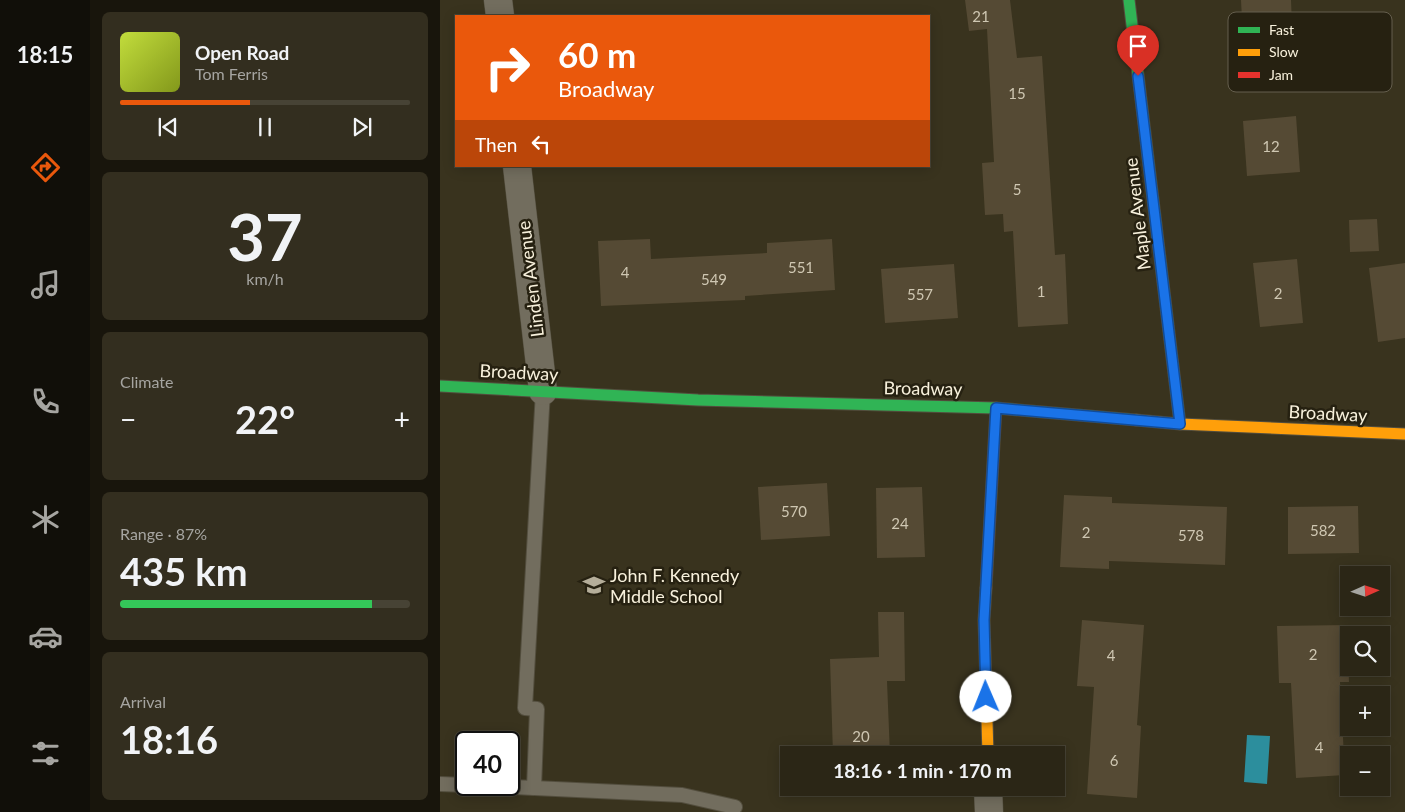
<!DOCTYPE html>
<meta charset="utf-8">
<style>
body{margin:0;font-family:Lato,sans-serif;background:#332e1f;color:#f1f3f6;height:100vh;display:flex;flex-direction:column;font-size:19px;white-space:nowrap}
*{box-sizing:border-box;margin:0}
p{font-size:16px;color:#a6a5a1}
.icon{flex:none;width:28px;height:28px;fill:none;stroke:currentColor;stroke-width:2;stroke-linecap:round;stroke-linejoin:round}
.map{position:relative;flex:1;overflow:hidden}
.side{display:flex;flex-direction:column;gap:12px;padding:12px;background:#18150c;width:350px}
.side>*{flex:none}
.banner{position:absolute;left:15px;top:15px;width:475px;height:152px;border-radius:0px;box-shadow:0 2px 12px #0003,0 0 0 1px #474335;background:#ea580c;color:#fff;overflow:hidden}
.needle{width:32px;rotate:87deg}
.fabs{position:absolute;left:900px;top:566px;display:grid;gap:10px}
.fabs a{display:grid;place-items:center;width:50px;height:50px;border-radius:0px;background:#2b2616;box-shadow:0 2px 12px #0003,0 0 0 1px #474335;font-size:25px}
.speed{position:absolute;left:15px;top:731px;display:flex;gap:10px;font-size:25px;font-weight:700;text-align:center}
.speed>*{display:grid;place-content:center;width:65px;height:65px;border-radius:50%;background:#2b2616;box-shadow:0 2px 12px #0003,0 0 0 1px #474335;line-height:1}
.speed .limit{border:2px solid #111;border-radius:8px;background:#fff;color:#111}
.pin{position:absolute;display:grid;place-items:center;width:42px;height:42px;color:#fff;margin:-51px -21px;border-radius:50% 50% 50% 0;rotate:-45deg;box-shadow:0 0 5px #0007}
.pin .icon{rotate:45deg}
.me{position:absolute;width:55px;margin:-28px;rotate:359deg;stroke-linejoin:round;filter:drop-shadow(0 0 4px #0008)}
.turn{display:flex;align-items:center;gap:18px;height:105px;padding:0 20px;font-size:22px}
.turn .icon{width:65px;height:65px;stroke-width:2.5}
.turn b{display:block;font-size:35px;line-height:42px}
.then{display:flex;align-items:center;height:48px;padding:0 20px;background:#0003;gap:10px;font-size:19px}
.big{font-size:38px;font-weight:700;line-height:1.1}
.side .card{flex:1;display:flex;flex-direction:column;justify-content:center;gap:8px;min-width:0;padding:0 18px;border-radius:8px;background:#332e1f}
.side .dial{align-items:center;gap:0}
.dial b{font-size:65px;line-height:1}
.song{display:flex;align-items:center;gap:15px}
.cover{width:60px;height:60px;border-radius:8px;background:linear-gradient(135deg,hsl(70 70% 55%),hsl(70 70% 35%))}
.played{height:5px;border-radius:2px;background:linear-gradient(90deg,#ea580c 45%,#474335 45%)}
.keys{display:flex;justify-content:space-around;direction:ltr}
.heat{display:flex;justify-content:space-between;align-items:center;font-size:28px;direction:ltr}
.charge{height:8px;border-radius:4px;background:linear-gradient(90deg,#34c759 87%,#474335 0)}
.trip{position:absolute;left:340px;top:746px;width:285px;height:50px;border-radius:0px;background:#2b2616;box-shadow:0 2px 12px #0003,0 0 0 1px #474335;font-weight:700;line-height:50px;text-align:center}
main{display:flex;flex:1;min-height:0}
.tabs{display:flex;flex-direction:column;width:90px;justify-content:space-around;align-items:center;background:#110f09;color:#a6a5a1}
.tabs .icon{width:35px;height:35px}
.tabs .active{color:#ea580c}
.tabs b{font-size:22px;color:#f1f3f6}
.map>svg:first-child{display:block}
.water{fill:#2c8e9d}
.building{fill:#554a34}
.lines{fill:none;stroke-linecap:round;stroke-linejoin:round}
.lane-casing{stroke:#534e3e;stroke-width:16}
.street-casing{stroke:#534e3e;stroke-width:29}
.fast-casing{stroke:#534e3e;stroke-width:13}
.slow-casing{stroke:#534e3e;stroke-width:13}
.jam-casing{stroke:#534e3e;stroke-width:13}
.lane{stroke:#726d5e;stroke-width:14}
.street{stroke:#726d5e;stroke-width:28}
.fast{stroke:#30b455;stroke-width:11}
.slow{stroke:#ff9f0a;stroke-width:11}
.jam{stroke:#e5322d;stroke-width:11}
.route-casing{stroke:#114b97;stroke-width:12}
.route{stroke:#1a73e8;stroke-width:9}
.labels{text-anchor:middle;dominant-baseline:central;stroke-width:5;stroke-linejoin:round;paint-order:stroke}
.number-label{font-size:15px;fill:#cfc7b2}
.street-label{font-size:18px;fill:#f8f1dc;stroke:#262111}
.poi-label{font-size:18px;fill:#f8f1dc;stroke:#262111;text-anchor:start}
.key{fill:#262111;stroke:#655f4e;stroke-width:1}
.key-label{font-size:14px;fill:#f8f1dc}
</style>
<main>
<nav class="tabs">
<b>18:15</b>
<svg class="icon active" aria-label="directions" viewBox="0 0 24 24"><path d="M12 3l9 9-9 9-9-9zM9 14v-3h6M13 9l2 2-2 2"/></svg>
<svg class="icon" aria-label="music" viewBox="0 0 24 24"><path d="M9 18V5l10-2v13"/><circle cx="6" cy="18" r="3"/><circle cx="16" cy="16" r="3"/></svg>
<svg class="icon" aria-label="phone" viewBox="0 0 24 24"><path d="M5 4h4l2 5-3 2q2 4 5 5l2-3 5 2v4C11 20 4 13 5 4z"/></svg>
<svg class="icon" aria-label="climate" viewBox="0 0 24 24"><path d="M12 3v18M4 7l16 10M4 17L20 7"/></svg>
<svg class="icon" aria-label="car" viewBox="0 0 24 24"><path d="M5 17H2v-5l4-1 3-4h7l3 4 3 1v5h-3M9 17h6M6 11h13"/><circle cx="7" cy="17" r="2"/><circle cx="17" cy="17" r="2"/></svg>
<svg class="icon" aria-label="filters" viewBox="0 0 24 24"><path d="M4 7h16M4 17h16"/><circle cx="9" cy="7" r="2"/><circle cx="15" cy="17" r="2"/></svg>
</nav>
<section class="side">
<div class="card">
<div class="song"><i class="cover"></i><div><b>Open Road</b><p>Tom Ferris</p></div></div>
<div class="played"></div>
<div class="keys"><svg class="icon" aria-label="previous" viewBox="0 0 24 24"><path d="M18 5L8 12l10 7zM5 5v14"/></svg><svg class="icon" aria-label="pause" viewBox="0 0 24 24"><path d="M8 5v14M16 5v14"/></svg><svg class="icon" aria-label="next" viewBox="0 0 24 24"><path d="M6 5l10 7-10 7zM19 5v14"/></svg></div>
</div>
<div class="card dial"><b>37</b><p>km/h</p></div>
<div class="card"><p>Climate</p>
<div class="heat"><a>−</a><b class="big">22°</b><a>+</a></div>
</div>
<div class="card"><p>Range · 87%</p><b class="big">435 km</b><div class="charge"></div></div>
<div class="card"><p>Arrival</p><b class="big">18:16</b></div>
</section>
<div class="map">
<svg width="965" height="812" viewBox="0 0 965 812">
<rect width="100%" height="100%" fill="#39331e"/>
<!-- water -->
<polygon class="water" points="807,735 830,736 827,784 804,782"/>
<!-- building -->
<g class="building">
<polygon points="525,0 570,0 577,58 602,56 615,255 625,254 628,324 578,327 573,231 564,232 563,214 545,215 542,163 554,162 547,29 529,31"/>
<polygon points="801,0 851,0 853,51 825,52 825,38 803,39"/>
<polygon points="856,116 860,172 807,176 803,121"/>
<polygon points="937,219 939,251 910,252 909,220"/>
<polygon points="210,239 211,259 327,253 327,243 392,239 395,290 305,296 305,300 161,306 158,241"/>
<polygon points="857,259 863,323 820,327 813,263"/>
<polygon points="965,263 965,338 938,342 929,268"/>
<polygon points="514,264 518,318 445,323 441,269"/>
<polygon points="387,483 390,536 321,540 318,487"/>
<polygon points="482,487 485,557 437,558 436,488"/>
<polygon points="624,495 672,497 672,503 787,507 785,565 669,561 669,569 620,567"/>
<polygon points="918,506 919,553 848,554 848,507"/>
<polygon points="438,612 464,612 465,681 447,681 450,755 393,755 390,659 439,657"/>
<polygon points="642,620 704,625 697,725 701,726 697,798 647,794 654,687 637,686"/>
<polygon points="907,625 909,682 900,682 905,775 856,778 851,683 839,683 837,626"/>
</g>
<g class="lines">
<!-- lane casing -->
<g class="lane-casing">
<g id="lane">
<polyline points="0,784 26,785"/>
<polyline points="30,785 242,795 295,807"/>
<polyline points="94,788 97,709 85,708 103,391"/>
</g>
</g>
<!-- street casing -->
<g class="street-casing">
<g id="street">
<polyline points="58,0 60,16"/>
<polyline points="77,166 103,391"/>
<polyline points="548,788 549,812"/>
</g>
</g>
<!-- fast casing -->
<g class="fast-casing">
<g id="fast">
<polyline points="689,0 740,424"/>
<polyline points="0,386 258,400 556,408 696,420"/>
</g>
</g>
<!-- slow casing -->
<g class="slow-casing">
<g id="slow">
<polyline points="696,420 740,424 965,434"/>
<polyline points="546,588 544,620 548,755"/>
</g>
</g>
<!-- jam casing -->
<g class="jam-casing">
<polyline id="jam" points="546,588 556,408"/>
</g>
<!-- lane -->
<use href="#lane" class="lane"/>
<!-- street -->
<use href="#street" class="street"/>
<!-- fast -->
<use href="#fast" class="fast"/>
<!-- slow -->
<use href="#slow" class="slow"/>
<!-- jam -->
<use href="#jam" class="jam"/>
</g>
<g class="lines">
<!-- route casing -->
<g class="route-casing">
<polyline id="route" points="546,697 544,620 556,408 740,424 698,76"/>
</g>
<!-- route -->
<use href="#route" class="route"/>
</g>
<!-- icons -->
<defs>
<g id="school-bare" transform="scale(1.725)"><path d="M0-5L7-2L0 1L-7-2ZM-4 1L0 2.5L4 1V4Q0 6-4 4Z" fill="#b5ae9a" stroke="#262111" stroke-width="2.5" paint-order="stroke"/></g>
</defs>
<g fill-rule="evenodd">
<use href="#school-bare" x="154" y="585"/>
</g>
<g class="labels">
<!-- number labels -->
<g class="number-label">
<text x="541" y="16">21</text>
<text x="577" y="93">15</text>
<text x="831" y="146">12</text>
<text x="577" y="189">5</text>
<text x="361" y="267">551</text>
<text x="185" y="272">4</text>
<text x="274" y="279">549</text>
<text x="601" y="291">1</text>
<text x="838" y="293">2</text>
<text x="480" y="294">557</text>
<text x="354" y="511">570</text>
<text x="460" y="523">24</text>
<text x="883" y="530">582</text>
<text x="646" y="532">2</text>
<text x="751" y="535">578</text>
<text x="873" y="654">2</text>
<text x="671" y="655">4</text>
<text x="421" y="736">20</text>
<text x="879" y="747">4</text>
<text x="674" y="760">6</text>
</g>
<!-- street labels -->
<g class="street-label">
<text transform="translate(697 214) rotate(-97)">Maple Avenue</text>
<text transform="translate(90 279) rotate(-97)">Linden Avenue</text>
<text transform="translate(79 372) rotate(3)">Broadway</text>
<text transform="translate(483 388) rotate(1)">Broadway</text>
<text transform="translate(888 413) rotate(3)">Broadway</text>
</g>
<!-- poi labels -->
<g class="poi-label">
<text x="170" y="575">John F. Kennedy<tspan x="170" dy="21">Middle School</tspan></text>
</g>
</g>
<!-- legend -->
<rect x="788" y="12" width="164" height="80" rx="8" class="key"/>
<rect x="798" y="27" width="22" height="6" fill="#30b455"/>
<rect x="798" y="49" width="22" height="7" fill="#ff9f0a"/>
<rect x="798" y="72" width="22" height="6" fill="#e5322d"/>
<g class="key-label">
<text x="829" y="35">Fast</text>
<text x="829" y="57">Slow</text>
<text x="829" y="80">Jam</text>
</g>
</svg>
<div class="fabs">
<a><svg class="needle" viewBox="-14 -14 28 28"><path d="M0-13l5 13h-10z" fill="#e53935"/><path d="M0 13l5-13h-10z" fill="#a6a5a1"/></svg></a>
<a><svg class="icon" aria-label="search" viewBox="0 0 24 24"><circle cx="10" cy="10" r="6"/><path d="M15 15l6 6"/></svg></a>
<a>+</a>
<a>−</a>
</div>
<div class="speed"><div class="limit">40</div></div>
<div class="pin" style="left:698px;top:76px;background:#d93025"><svg class="icon" aria-label="arrive" viewBox="0 0 24 24"><path d="M6 21V4h12l-3 4 3 4H6"/></svg></div>
<svg class="me" style="left:546px;top:697px" viewBox="-20 -20 40 40"><circle r="19" fill="#fff"/><path d="M0-13L10 11 0 6-10 11z" fill="#1a73e8"/></svg>
<div class="trip">18:16 · 1 min · 170 m</div>
<div class="banner">
<div class="turn"><svg class="icon" aria-label="right" viewBox="0 0 24 24"><path d="M7 20v-9h11M14 6l5 5-5 5"/></svg><div><b>60 m</b>Broadway</div></div>
<div class="then">Then<svg class="icon" aria-label="left" viewBox="0 0 24 24"><path d="M17 20v-9H6M10 6l-5 5 5 5"/></svg></div>
</div>
</div>
</main>
